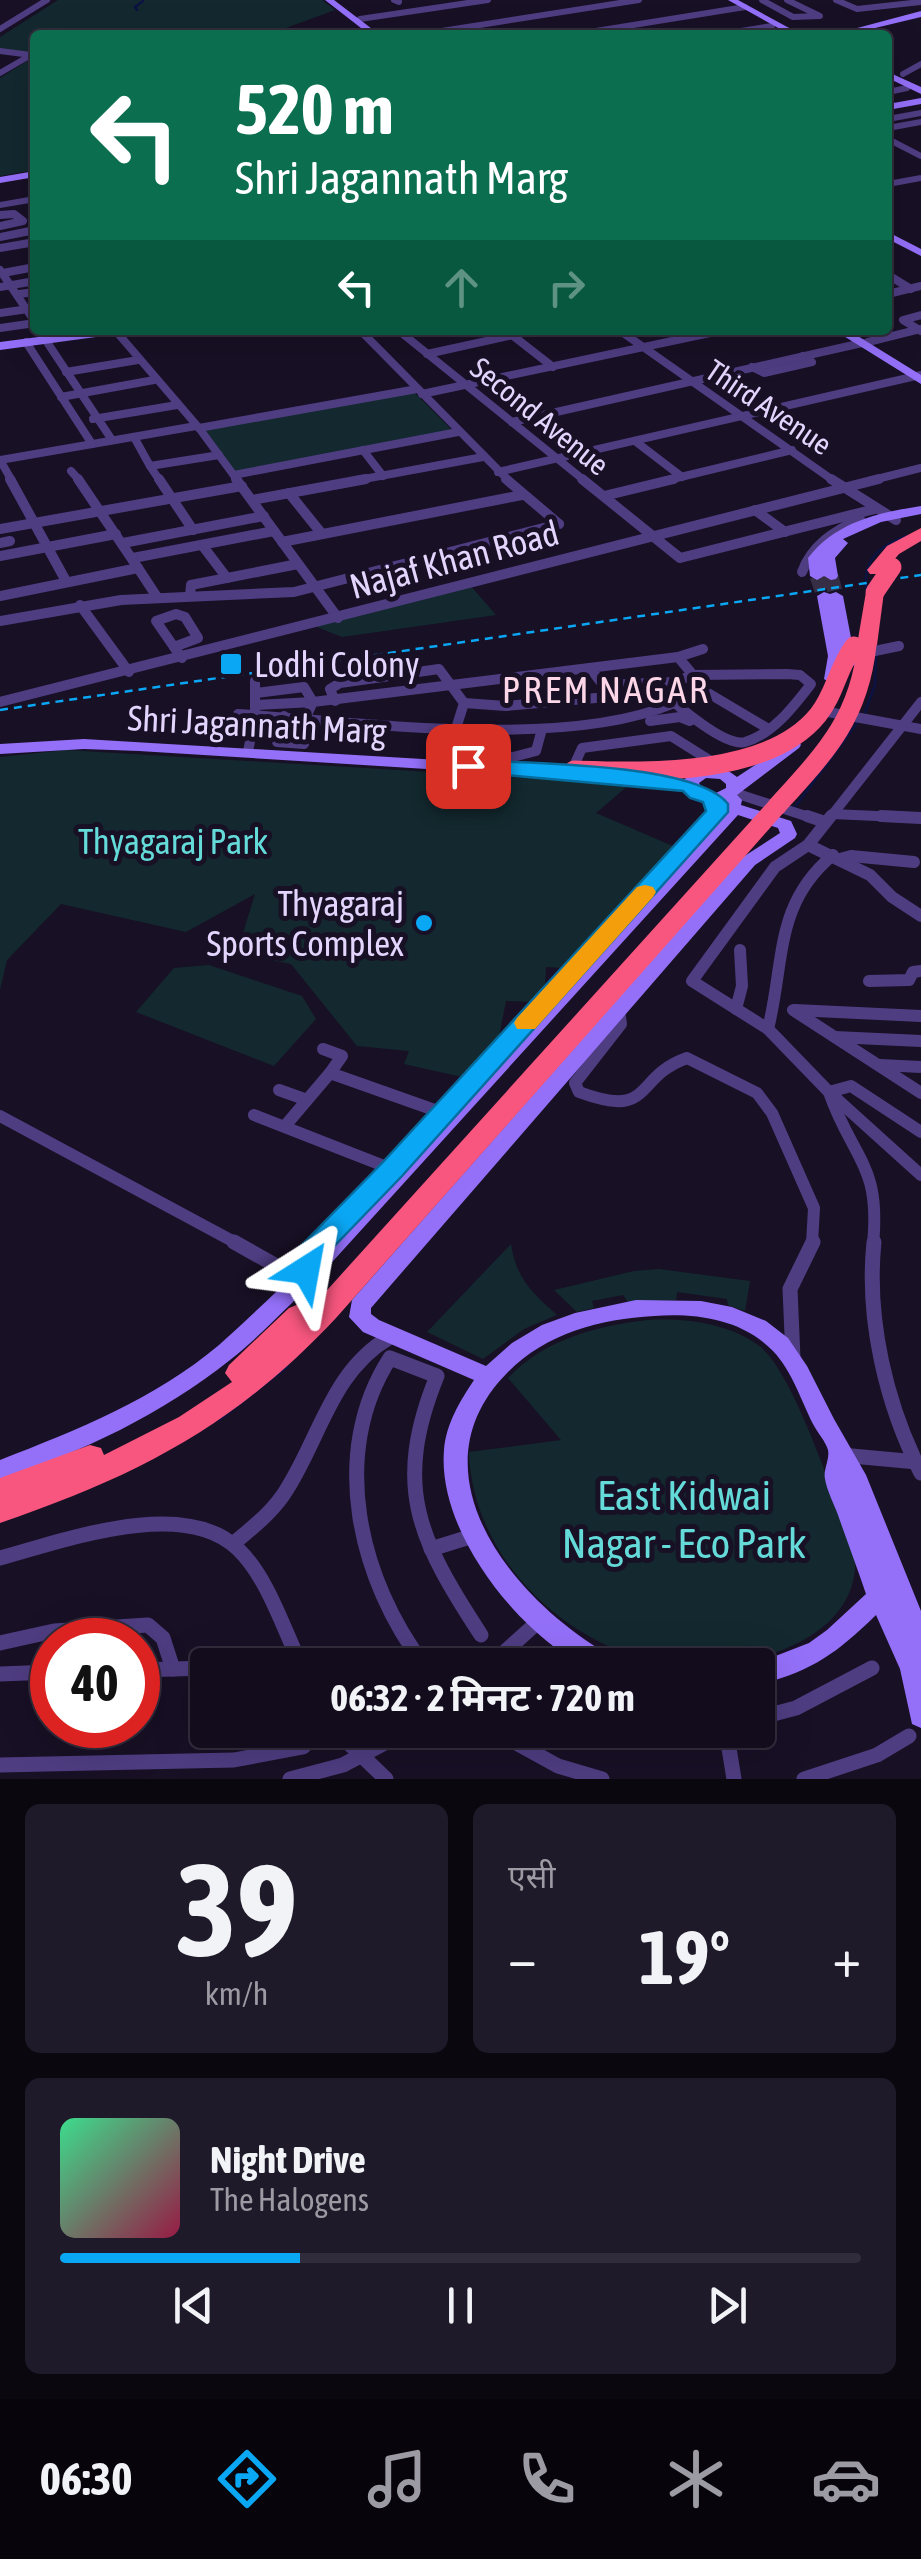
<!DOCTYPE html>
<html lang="hi">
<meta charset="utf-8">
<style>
body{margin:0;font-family:"Asap Condensed","Noto Sans Devanagari",sans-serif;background:#1f1a29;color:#f1f3f6;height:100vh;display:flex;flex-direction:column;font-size:38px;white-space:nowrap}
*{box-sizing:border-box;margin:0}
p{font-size:32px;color:#9c9ba3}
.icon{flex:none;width:55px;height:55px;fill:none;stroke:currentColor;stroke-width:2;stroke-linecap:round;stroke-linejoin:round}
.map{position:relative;height:1779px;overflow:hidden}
.details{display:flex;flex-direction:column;gap:25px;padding:25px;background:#0a070f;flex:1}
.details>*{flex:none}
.hud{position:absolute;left:30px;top:30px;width:862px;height:305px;border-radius:10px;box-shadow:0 10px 40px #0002,0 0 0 2px #312c3b;background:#0b6e4f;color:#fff;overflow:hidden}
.speed{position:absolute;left:30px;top:1618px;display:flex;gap:20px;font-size:50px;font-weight:700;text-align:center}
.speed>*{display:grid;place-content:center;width:130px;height:130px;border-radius:50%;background:#120c1c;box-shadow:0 10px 40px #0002,0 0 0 2px #312c3b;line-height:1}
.speed .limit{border:15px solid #d22;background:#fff;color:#111}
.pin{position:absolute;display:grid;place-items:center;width:85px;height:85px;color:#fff;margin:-42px;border-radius:20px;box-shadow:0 5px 15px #0006}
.me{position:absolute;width:110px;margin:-55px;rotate:34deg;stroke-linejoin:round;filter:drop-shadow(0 0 8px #0008)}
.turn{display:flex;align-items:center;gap:35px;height:210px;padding:0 40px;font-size:45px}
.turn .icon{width:130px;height:130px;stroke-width:2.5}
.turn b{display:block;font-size:70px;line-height:85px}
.lanes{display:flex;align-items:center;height:95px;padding:0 40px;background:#0003;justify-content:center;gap:50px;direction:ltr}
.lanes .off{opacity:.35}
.big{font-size:75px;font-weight:700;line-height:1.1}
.details .widget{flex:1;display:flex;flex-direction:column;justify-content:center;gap:15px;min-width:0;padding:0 35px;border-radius:15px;background:#1f1a29}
.details .dial{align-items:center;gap:0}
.dial b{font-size:130px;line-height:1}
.song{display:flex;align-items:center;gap:30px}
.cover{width:120px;height:120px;border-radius:15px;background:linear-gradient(135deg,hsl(150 70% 55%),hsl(340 70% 35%))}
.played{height:10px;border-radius:5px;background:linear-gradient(90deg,#0aa7f5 30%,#312c3b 30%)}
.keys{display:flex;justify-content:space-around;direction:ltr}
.heat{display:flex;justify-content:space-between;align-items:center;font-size:55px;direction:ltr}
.details .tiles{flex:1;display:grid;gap:25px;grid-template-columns:1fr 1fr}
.widget:last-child{grid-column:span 2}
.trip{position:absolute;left:190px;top:1648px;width:585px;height:100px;border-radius:10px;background:#120c1c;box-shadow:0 10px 40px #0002,0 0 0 2px #312c3b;font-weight:700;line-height:100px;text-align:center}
.tab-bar{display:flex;height:160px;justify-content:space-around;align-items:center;background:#07050b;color:#9c9ba3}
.tab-bar .icon{width:70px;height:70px}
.tab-bar .current{color:#0aa7f5}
.tab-bar b{font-size:45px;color:#f1f3f6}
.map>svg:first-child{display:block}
.green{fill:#13292f}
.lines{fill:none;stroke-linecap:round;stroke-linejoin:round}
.stream-far1{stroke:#0c1342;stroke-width:2.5}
.stream{stroke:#0c1342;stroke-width:4}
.secondary-tunnel{stroke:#362e45;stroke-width:15;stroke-dasharray:15 8;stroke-linecap:butt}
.street-far4{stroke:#4f3d82;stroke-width:6}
.street-far3{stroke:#4f3d82;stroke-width:8}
.street-far2{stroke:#4f3d82;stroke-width:10}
.street-far1{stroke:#4f3d82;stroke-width:12}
.street{stroke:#4f3d82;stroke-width:15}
.secondary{fill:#9470f9;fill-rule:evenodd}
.highway{fill:#f8567e;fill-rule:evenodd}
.rail{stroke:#0aa7f5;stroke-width:2.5;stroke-dasharray:8 6;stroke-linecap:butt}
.highway-bridge{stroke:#f8567e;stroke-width:19}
.route{fill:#0aa7f5;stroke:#066d9f;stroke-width:2.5}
.slow{fill:#f59e0b}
.poi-dot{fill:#0aa7f5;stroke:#181025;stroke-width:4}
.labels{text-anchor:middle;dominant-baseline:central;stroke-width:10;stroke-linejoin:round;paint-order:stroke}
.far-street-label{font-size:30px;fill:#e3d5fd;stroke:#181025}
.street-label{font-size:35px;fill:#e3d5fd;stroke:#181025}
.poi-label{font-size:35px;fill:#e3d5fd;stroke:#181025;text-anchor:start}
.park-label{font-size:35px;fill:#64dbd9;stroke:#181025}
.neighbourhood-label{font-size:38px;letter-spacing:2.5px;fill:#fdd7e7;stroke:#181025}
.near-park-label{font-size:42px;fill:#64dbd9;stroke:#181025}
</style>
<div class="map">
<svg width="921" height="1779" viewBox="0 0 921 1779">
<rect width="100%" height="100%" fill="#181025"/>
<!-- green -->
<g class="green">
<polygon points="58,0 322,0 335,10 267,35 35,35 35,54 0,49 0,37"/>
<polygon points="35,56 35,170 0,176 0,78"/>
<polygon points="413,391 454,432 235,474 200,429"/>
<polygon points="469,584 496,615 342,637 312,625"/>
<polygon points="66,750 630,784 596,813 675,847 560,968 546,967 545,988 532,1002 506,1001 499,1037 462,1077 404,1064 409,1051 357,1046 291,964 237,953 255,894 186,932 61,904 7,960 0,990 0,757"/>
<polygon points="209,965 302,996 316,1019 274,1066 136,1012 174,968"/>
<path d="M511 1244C516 1278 532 1293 557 1315L524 1329 483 1359 427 1332Z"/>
<polygon points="659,1269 750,1281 745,1311 728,1305 727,1299 677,1292 676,1300 628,1302 623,1295 592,1301 594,1308 577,1312 554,1290 634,1271"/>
<path d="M648 1320C685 1318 727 1323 758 1345 794 1370 837 1507 855 1553 864 1651 719 1679 647 1660 553 1635 472 1551 469 1452L561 1440 508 1378C545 1339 596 1326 648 1320Z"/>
</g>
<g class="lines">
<!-- stream-far1 -->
<g class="stream-far1">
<polyline points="137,10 135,7 143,1"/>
<path d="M866 589C863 559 880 545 907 536"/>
<polyline points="865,712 875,685 876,656"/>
<polyline points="795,807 857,723"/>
</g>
<!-- stream -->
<polyline class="stream" points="219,1419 287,1366"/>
<!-- secondary-tunnel -->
<g class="secondary-tunnel">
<polyline points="817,576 824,596"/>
<polyline points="831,576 836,596"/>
</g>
<!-- street-far4 -->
<g class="street-far4">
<polyline points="394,0 399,2"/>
<polyline points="762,0 793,17 820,16 787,0"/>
<polyline points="836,0 857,9 921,2"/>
<polyline points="360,19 488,0"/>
<polyline points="0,29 47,0"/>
<polyline points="416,35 639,0"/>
<polyline points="571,35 745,7"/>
<polyline points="716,35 772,26"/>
<polyline points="0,51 31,55 0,73"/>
<polyline points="903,74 921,64"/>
<polyline points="888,92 907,88"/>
<polyline points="888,119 921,113"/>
<polyline points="888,128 921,122"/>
<polyline points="888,139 921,156"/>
<polyline points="888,184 921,178"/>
<polyline points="0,205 35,199"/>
</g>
<!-- street-far3 -->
<g class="street-far3">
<polyline points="0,215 14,214 23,221 0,226"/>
<polyline points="0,237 35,230"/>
<polyline points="0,248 35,242"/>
<polyline points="0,270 35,322"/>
<polyline points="3,273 35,267"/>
<polyline points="888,275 911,289"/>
<polyline points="0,287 35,281"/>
<polyline points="19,294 35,292"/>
<polyline points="888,294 921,286"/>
<polyline points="0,313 35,308"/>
<polyline points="921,315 903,320 921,331"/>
<polyline points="0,328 35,323"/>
<polyline points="39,330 112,440"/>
<polyline points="115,330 199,428 238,481"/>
<polyline points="360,330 509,481"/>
<polyline points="398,330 585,481"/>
<polyline points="619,330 834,481"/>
<polyline points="512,335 553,367"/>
<polyline points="26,342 92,444"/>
<polyline points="868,342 921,329"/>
<polyline points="427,354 536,330"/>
<polyline points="752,367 764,373 812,362 803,356"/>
<polyline points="66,372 138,360"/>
<polyline points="422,394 724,330"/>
<polyline points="61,397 154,380"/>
<polyline points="93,419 177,405"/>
<polyline points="512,422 862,343"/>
<polyline points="199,428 417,389"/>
<polyline points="134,437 150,466 219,455"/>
<polyline points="635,441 682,477"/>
<polyline points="363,450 383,476"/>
<polyline points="0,460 196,426"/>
<polyline points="0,460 12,481"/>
<polyline points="150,466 160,481"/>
<polyline points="71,471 80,481"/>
<polyline points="498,472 921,375"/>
<polyline points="234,475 458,432"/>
<polyline points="353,481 483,457"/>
<polyline points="664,481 792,450"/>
<polyline points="869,481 921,468"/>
</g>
<!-- street-far2 -->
<g class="street-far2">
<polyline points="10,479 66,581"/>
<polyline points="159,479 193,530"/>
<polyline points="236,479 338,618"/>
<polyline points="506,479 559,524"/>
<polyline points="582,479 680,558 875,509"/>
<polyline points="831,479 896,520"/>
<polyline points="289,493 322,534"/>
<polyline points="604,496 674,479"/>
<polyline points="252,500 366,479"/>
<polyline points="755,510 785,532"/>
<polyline points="0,529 242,486"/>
<polyline points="282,542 522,495"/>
<polyline points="0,543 10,541"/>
<polyline points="123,543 264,516"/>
<polyline points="202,545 227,578"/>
<polyline points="0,556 116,534"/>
<polyline points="133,558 274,531"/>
<polyline points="138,568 157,597"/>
<path d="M802 572C812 545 834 531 860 519"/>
<polyline points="0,596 138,568 78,479"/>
<polyline points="190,596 191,585 298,564"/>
<polyline points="80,605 129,672"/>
<polygon points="176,614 185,617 198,638 174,647 156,621"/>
<polyline points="0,621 121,600 294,592 559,524"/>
<polyline points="174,647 182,658"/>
<polyline points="865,653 899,646"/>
<polyline points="590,668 603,685 675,682 693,675 678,657"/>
<polyline points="544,675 557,701"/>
<polyline points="256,693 304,687 313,702 256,705"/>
<polyline points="335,701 330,689 340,683 439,669 464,703 453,738 456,751 513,757 536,751 542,729"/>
<polyline points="673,701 708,693 767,728"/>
<polyline points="0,702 879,479"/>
<path d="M464 703 506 706 664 692C677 706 725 747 745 742 773 734 794 706 811 684L800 675 787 674 693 675"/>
<polyline points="828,712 921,729"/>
<path d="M238 714C358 722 563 750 672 704"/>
<polyline points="284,716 277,742 304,744"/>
<polyline points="306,717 313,702 678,657 703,649"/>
<polyline points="650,721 680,717 690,721"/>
<polyline points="248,752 255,715 255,681"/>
<polyline points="572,770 582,748 671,736 714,763"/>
<polyline points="732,792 815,819"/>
<polyline points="832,814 921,818"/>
<polyline points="829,819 921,702"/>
</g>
<!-- street-far1 -->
<g class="street-far1">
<polyline points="807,816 825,822"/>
<polyline points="831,816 808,845 775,867 692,981 768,1029 829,1092 921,1175"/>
<polyline points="881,816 921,818"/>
<polyline points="808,845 870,875 892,897 921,916"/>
<polyline points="840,859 851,856 914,862"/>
<polyline points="869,981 909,980 913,972 921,971"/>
<polyline points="736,1009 742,986 740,950"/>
<path d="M619 1010 621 1024 575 1083 579 1092C654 1120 633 1077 687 1058L757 1093 772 1113 814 1208 812 1244"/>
<polyline points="793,1010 921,1093"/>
<polyline points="795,1010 921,1016"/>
<path d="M768 1029C785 961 774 904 833 855"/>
<polyline points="835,1037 921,1041"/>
<polyline points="323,1049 342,1056 330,1073"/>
<polyline points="880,1065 921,1067"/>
<polyline points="279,1090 307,1100"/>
<path d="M829 1092C852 1159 881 1163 873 1244"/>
<polyline points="829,1092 851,1086 921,1132"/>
<polyline points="254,1115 402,1173"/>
<polyline points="0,1116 238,1244"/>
<polyline points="285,1126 330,1073 443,1113"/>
</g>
<!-- street -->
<g class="street">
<polyline points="234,1242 298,1278"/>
<path d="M874 1242C866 1319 886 1404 921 1473"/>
<polyline points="793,1358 790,1289 813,1242"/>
<polyline points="841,1455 917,1462"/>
<path d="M233 1544C253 1527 274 1511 287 1489 321 1435 332 1371 390 1337"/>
<polyline points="431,1549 476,1535"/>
<path d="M0 1558C63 1541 184 1496 238 1549 268 1578 283 1628 301 1665"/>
<polyline points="0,1643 54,1631 148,1625 163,1638 173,1669"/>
<polyline points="518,1661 525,1665"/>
<path d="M424 1665C360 1581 328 1454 390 1358L437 1376C392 1487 419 1540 481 1635"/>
<polyline points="490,1665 539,1621"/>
<polyline points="138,1670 208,1668"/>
<polyline points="0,1674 52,1672"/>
<polyline points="758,1718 796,1708 872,1668"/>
<polyline points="335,1730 386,1779"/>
<polyline points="493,1730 558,1766 602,1779"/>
<polyline points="726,1730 734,1779"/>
<polyline points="0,1765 234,1760 303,1747 320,1730"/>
<polyline points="290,1779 343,1765 409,1730"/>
<polyline points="804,1779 877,1755 909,1736"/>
</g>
<!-- secondary -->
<g class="secondary">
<polygon points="325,0 334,0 380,35 370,35"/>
<polygon points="728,0 738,0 802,35 791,35"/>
<polygon points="921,11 921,17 846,35 831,35"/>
<polygon points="888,72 921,87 921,94 888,78"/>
<polygon points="921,98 921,104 888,110 888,104"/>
<polygon points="35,171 35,177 0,183 0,177"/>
<polygon points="888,232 921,249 921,256 888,239"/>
<polygon points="92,330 124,330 118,334 0,350 0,342"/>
<polygon points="834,330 848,330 921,375 921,384"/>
<path d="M921 506V514L881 522 843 539 848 543 835 558 838 576 836 579 831 580 824 576 817 580 810 576 808 558C836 522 877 513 921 506Z"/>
<polygon points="824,592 830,594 836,592 843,596 856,664 848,669 842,666 840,679 832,684 824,679 828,656 817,596"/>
<polygon points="84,739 524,765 532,770 524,775 139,751 84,749 0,754 0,744"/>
<path d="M793 740 799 742 801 745 799 748 737 795 742 800 741 805 791 821 797 834 795 838 755 865 371 1308V1314L379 1320 486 1366 512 1343 542 1325 575 1313 636 1300 701 1301 732 1307 766 1321 788 1338 807 1366 834 1419 866 1475 921 1611V1728L912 1724 900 1669 876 1615C836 1654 812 1671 758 1685V1665H752L809 1643 827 1630 866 1594C857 1567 847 1541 838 1515 834 1504 827 1491 825 1479 823 1470 830 1459 828 1450 826 1442 817 1432 813 1424 801 1400 792 1371 773 1351 742 1319 696 1313 654 1316 600 1319 547 1333 508 1372 407 1473 516 1604 613 1657L617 1665C605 1665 589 1668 578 1664 570 1660 560 1652 553 1646 499 1605 438 1522 444 1450 446 1424 460 1401 474 1380L363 1332 349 1317 352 1300 743 857 780 833 778 828 738 815 324 1271C309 1278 303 1291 292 1303 272 1322 252 1343 230 1360 162 1414 83 1452 0 1479V1460C77 1430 155 1399 219 1345 238 1328 257 1310 276 1292 287 1280 294 1267 308 1259L542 1007 535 1002 537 998 598 932 611 933 721 815 722 810 718 806 724 802 691 798 687 790 628 780 626 777 628 774 683 780 703 768 730 772 737 777ZM706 778 720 779 726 784V788L716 793 703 790 699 783Z"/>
</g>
<!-- highway -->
<g class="highway">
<polygon points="921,528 921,541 899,554 882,574 870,574 867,570 887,546"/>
<polygon points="875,586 884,592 877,645 867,651 857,645 866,592"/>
<polygon points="509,763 574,764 584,770 574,776 502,773 499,769"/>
<path d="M777 800 788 806 785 811 336 1318C236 1425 138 1476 0 1523V1478L90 1445 101 1448 104 1455 179 1417 232 1382 225 1373 229 1365 289 1308 299 1304 310 1309 769 801Z"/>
</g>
<!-- rail -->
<polyline class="rail" points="0,710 921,575"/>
<!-- highway-bridge -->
<g class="highway-bridge">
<polyline points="875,592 892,567"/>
<path d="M574 770C646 772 768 777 818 715 835 694 838 667 854 646"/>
<path d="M777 806C825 753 859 719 867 645"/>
</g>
</g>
<!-- route -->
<path class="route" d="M468 760C525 764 696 762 728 804V812L402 1176 318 1263 315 1278 306 1281 296 1278 290 1260 294 1253 383 1162 706 811 703 802 690 798 683 791 460 771 457 766Z"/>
<!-- slow -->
<polygon class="slow" points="645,885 653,887 656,892 653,897 535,1029 517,1029 514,1023 517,1018 637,887"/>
<!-- markers -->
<g class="poi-dot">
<rect x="219" y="652" width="24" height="24" rx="5"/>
<circle cx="424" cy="923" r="10"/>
</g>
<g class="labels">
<!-- far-street labels -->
<g class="far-street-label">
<text transform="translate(769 407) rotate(34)">Third Avenue</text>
<text transform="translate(540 416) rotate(39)">Second Avenue</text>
</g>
<!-- street labels -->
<g class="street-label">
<text transform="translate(454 559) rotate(-15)">Najaf Khan Road</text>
<text transform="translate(257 724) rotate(3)">Shri Jagannath Marg</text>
</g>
<!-- poi labels -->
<g class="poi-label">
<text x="254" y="664">Lodhi Colony</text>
<text x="404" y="903" text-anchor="end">Thyagaraj<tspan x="404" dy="40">Sports Complex</tspan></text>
</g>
<!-- park labels -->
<g class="park-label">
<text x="173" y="841">Thyagaraj Park</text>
</g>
<!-- neighbourhood labels -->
<g class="neighbourhood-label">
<text x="606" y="689">PREM NAGAR</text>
</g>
<!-- near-park labels -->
<g class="near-park-label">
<text x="684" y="1495">East Kidwai<tspan x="684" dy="48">Nagar - Eco Park</tspan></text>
</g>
</g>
</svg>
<div class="speed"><div class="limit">40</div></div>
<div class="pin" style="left:468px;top:766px;background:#d93025"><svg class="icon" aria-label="arrive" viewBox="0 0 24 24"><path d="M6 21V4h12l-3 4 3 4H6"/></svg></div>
<svg class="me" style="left:306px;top:1270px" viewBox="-20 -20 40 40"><path d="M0-17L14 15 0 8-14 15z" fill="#0aa7f5" stroke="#fff" stroke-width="4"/></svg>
<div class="trip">06:32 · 2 मिनट · 720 m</div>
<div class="hud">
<div class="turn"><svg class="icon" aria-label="left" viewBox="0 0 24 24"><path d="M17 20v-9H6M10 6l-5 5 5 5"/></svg><div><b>520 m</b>Shri Jagannath Marg</div></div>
<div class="lanes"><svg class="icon" aria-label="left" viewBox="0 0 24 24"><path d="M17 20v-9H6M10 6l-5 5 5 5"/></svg><svg class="icon off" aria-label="ahead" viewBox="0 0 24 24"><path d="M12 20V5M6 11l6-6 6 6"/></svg><svg class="icon off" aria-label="right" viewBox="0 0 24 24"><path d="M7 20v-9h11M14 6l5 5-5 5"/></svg></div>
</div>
</div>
<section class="details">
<div class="tiles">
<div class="widget dial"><b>39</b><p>km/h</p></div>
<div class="widget"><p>एसी</p>
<div class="heat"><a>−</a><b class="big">19°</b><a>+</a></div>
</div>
<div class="widget">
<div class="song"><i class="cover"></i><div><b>Night Drive</b><p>The Halogens</p></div></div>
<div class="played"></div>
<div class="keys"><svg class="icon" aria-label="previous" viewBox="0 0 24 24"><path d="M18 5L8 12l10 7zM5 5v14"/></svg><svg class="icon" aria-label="pause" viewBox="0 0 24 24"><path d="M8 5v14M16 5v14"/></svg><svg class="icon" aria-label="next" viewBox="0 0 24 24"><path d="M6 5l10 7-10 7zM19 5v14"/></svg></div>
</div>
</div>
</section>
<nav class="tab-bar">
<b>06:30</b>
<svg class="icon current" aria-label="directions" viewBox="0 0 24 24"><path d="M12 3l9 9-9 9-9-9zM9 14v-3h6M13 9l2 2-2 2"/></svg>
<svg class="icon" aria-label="music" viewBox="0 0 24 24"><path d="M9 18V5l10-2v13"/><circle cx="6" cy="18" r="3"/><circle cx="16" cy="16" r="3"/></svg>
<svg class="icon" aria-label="phone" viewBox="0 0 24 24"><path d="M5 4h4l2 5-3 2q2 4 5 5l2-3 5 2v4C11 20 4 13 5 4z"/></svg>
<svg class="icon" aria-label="climate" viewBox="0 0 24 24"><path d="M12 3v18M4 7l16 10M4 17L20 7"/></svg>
<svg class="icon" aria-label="car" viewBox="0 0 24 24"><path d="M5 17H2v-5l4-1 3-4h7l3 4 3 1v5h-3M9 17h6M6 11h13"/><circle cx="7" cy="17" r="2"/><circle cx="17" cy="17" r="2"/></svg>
</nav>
